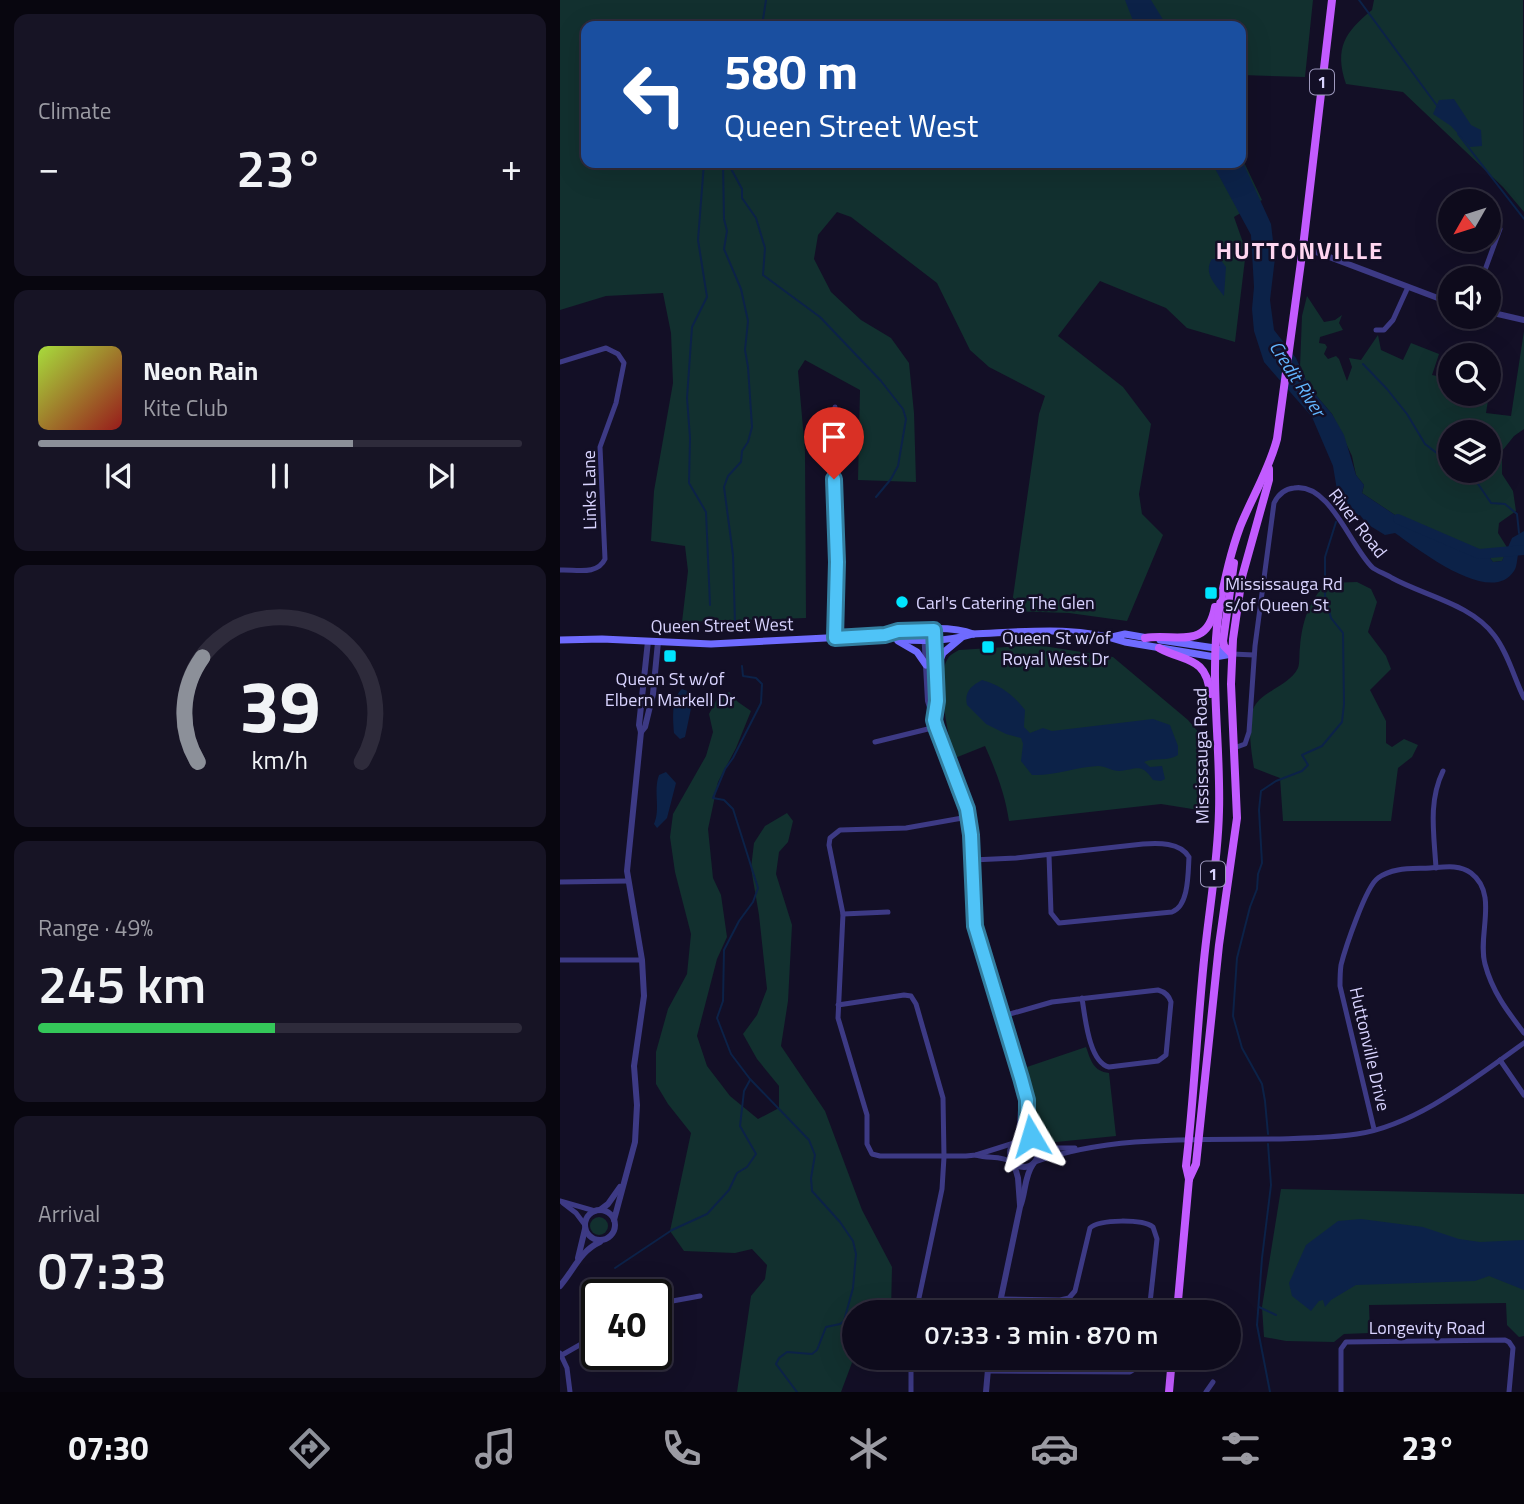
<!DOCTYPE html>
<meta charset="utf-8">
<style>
body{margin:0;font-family:"Titillium Web",sans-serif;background:#171425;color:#f1f3f6;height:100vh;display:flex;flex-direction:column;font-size:26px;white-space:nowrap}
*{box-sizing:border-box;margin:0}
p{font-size:23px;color:#9b9ba3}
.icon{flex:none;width:38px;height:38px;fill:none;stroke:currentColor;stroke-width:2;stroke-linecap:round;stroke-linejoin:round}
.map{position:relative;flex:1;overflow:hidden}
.panel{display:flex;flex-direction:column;gap:14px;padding:14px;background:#08060f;width:560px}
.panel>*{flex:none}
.banner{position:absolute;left:21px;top:21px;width:665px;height:147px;border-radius:14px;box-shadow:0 7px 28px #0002,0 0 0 2px #2e2b3b;background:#1a4fa0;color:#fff;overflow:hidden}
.needle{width:46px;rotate:231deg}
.fabs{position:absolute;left:878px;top:189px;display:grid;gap:14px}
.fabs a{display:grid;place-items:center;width:63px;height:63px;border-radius:50%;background:#0e0b1c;box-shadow:0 7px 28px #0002,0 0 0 2px #2e2b3b;font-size:35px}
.speed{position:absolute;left:21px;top:1279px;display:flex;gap:14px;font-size:35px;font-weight:700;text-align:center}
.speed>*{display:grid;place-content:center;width:91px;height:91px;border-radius:50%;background:#0e0b1c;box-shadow:0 7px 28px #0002,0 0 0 2px #2e2b3b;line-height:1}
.speed .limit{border:4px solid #111;border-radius:10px;background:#fff;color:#111}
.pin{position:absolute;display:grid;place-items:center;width:60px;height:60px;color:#fff;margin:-72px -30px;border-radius:50% 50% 50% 0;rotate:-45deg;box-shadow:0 0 7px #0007}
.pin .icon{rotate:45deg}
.me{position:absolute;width:77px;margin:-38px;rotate:353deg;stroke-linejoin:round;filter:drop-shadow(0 0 5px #0008)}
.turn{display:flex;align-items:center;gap:24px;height:147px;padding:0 28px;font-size:32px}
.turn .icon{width:91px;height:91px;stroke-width:2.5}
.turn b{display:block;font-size:49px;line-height:60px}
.big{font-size:52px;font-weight:600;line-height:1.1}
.panel .widget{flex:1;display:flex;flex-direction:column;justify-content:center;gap:10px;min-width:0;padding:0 24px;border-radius:14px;background:#171425}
.panel .dial{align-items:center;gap:0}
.dial svg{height:182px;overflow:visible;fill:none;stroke:#2e2b3b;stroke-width:7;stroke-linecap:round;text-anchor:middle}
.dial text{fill:#f1f3f6;stroke:none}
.song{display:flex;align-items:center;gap:21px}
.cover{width:84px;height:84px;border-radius:10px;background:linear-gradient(135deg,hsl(80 70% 55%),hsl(0 70% 35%))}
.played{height:7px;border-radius:4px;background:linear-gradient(90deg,#8c9099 65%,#2e2b3b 65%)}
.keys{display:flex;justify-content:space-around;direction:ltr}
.heat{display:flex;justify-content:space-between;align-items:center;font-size:38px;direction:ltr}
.charge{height:10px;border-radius:5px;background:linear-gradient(90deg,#34c759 49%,#2e2b3b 0)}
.trip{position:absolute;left:282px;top:1300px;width:399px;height:70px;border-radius:35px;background:#0e0b1c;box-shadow:0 7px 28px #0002,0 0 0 2px #2e2b3b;font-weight:600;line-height:70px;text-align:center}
.dock{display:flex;height:112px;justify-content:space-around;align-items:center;background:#06040b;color:#9b9ba3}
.dock .icon{width:49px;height:49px}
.dock .active{color:#8c9099}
.dock b{font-size:32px;color:#f1f3f6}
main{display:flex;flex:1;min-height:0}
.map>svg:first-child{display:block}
.green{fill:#12302f;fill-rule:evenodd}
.water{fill:#0c2248}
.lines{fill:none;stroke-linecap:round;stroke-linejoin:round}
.stream{stroke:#0c2248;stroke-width:2}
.river{stroke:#0c2248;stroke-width:10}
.minor{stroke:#3d3a85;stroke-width:5}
.tertiary{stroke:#3d3a85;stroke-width:6}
.secondary{stroke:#6f6bff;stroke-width:7}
.primary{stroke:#c25bff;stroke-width:8}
.route-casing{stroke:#337fa1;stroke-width:18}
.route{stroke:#4fc3f7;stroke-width:12}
.poi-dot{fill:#00e5ff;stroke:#130f26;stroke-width:2.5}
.labels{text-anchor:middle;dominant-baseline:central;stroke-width:5;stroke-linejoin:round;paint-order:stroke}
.shield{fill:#130f26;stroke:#9e99be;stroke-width:2}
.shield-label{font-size:16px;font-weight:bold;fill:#d9d4ff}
.street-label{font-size:18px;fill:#d9d4ff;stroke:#130f26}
.poi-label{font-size:18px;fill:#d9d4ff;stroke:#130f26;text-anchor:start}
.water-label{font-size:19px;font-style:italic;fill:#62b6ff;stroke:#130f26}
.district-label{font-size:24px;font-weight:bold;letter-spacing:2px;fill:#ffd6f0;stroke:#130f26}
</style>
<main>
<section class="panel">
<div class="widget"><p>Climate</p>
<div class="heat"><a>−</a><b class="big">23°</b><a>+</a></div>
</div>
<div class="widget">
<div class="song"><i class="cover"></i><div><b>Neon Rain</b><p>Kite Club</p></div></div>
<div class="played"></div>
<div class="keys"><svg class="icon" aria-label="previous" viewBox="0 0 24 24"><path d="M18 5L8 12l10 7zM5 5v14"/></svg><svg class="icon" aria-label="pause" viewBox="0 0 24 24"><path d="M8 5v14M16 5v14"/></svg><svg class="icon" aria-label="next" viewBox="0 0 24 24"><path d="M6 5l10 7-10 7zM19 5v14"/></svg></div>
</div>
<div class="widget dial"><svg viewBox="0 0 100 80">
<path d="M14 69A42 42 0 1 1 86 69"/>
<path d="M14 69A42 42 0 0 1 16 23" stroke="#8c9099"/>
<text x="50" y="56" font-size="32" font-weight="700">39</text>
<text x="50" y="72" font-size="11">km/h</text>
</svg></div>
<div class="widget"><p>Range · 49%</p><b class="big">245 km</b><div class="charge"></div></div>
<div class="widget"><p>Arrival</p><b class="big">07:33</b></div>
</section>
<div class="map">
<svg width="964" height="1392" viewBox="0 0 964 1392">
<rect width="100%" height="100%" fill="#130f26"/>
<!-- green -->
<g class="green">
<polygon points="0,0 753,0 745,77 681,75 681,26 26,26 26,163 681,163 681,156 702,200 674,217 686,251 675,342 627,328 606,308 540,281 498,336 563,387 591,424 579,494 582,514 603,535 567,621 509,613 451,611 479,414 485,396 429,367 410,350 377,283 291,217 277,212 258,235 254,259 271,292 301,320 331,338 349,363 354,413 356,482 298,480 300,390 245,360 238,371 245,451 246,618 122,622 128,571 125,546 91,541 94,491 113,383 111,333 103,293 46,296 0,310"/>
<path d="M814 0H963L964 212 943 187 843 92 786 84C774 48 785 32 812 10Z"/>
<path d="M747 296 764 322 775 320 782 315 779 323 783 330 760 337 759 343 765 344 767 347 764 354 768 359 776 356 779 359 787 381 792 367 789 358 801 360 818 335 821 350 843 360 851 343 879 354 872 375 891 379V394H929L926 413 951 416 964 331V429L954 436 942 451V474L953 491 956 511 939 523 938 533 948 549 942 561 933 562 930 558 912 552 884 535 862 533 802 493 804 485 796 475 792 456 772 414 749 387 740 367 742 316ZM891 432H929V471H891Z"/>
<path d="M797 582 811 589 817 602 808 632 826 656 831 669 810 690 826 721V743L832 747 844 739 858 745 852 757 838 768 831 821H723L720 778 694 768C691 750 688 731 692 713 696 692 728 688 738 668 740 663 739 653 740 647 742 622 749 600 767 583Z"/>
<path d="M477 645 553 657 628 720 640 734 645 811 601 804 449 821C445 794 436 771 425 746L395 758C388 738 376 679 387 660 390 654 394 653 399 650Z"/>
<polygon points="169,692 178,702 191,711 176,748 158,782 148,829 153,878 161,895 167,937 157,959 137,1036 147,1066 170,1096 198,1119 219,1108 219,1086 197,1059 183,1034 197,1015 207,989 199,915 191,868 194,843 205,826 227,813 233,821 228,842 219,852 216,874 232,925 228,1001 221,1046 265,1111 302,1210 332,1267 331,1312 294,1312 294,1358 297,1358 293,1360 281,1392 177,1392 191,1296 205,1279 207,1265 192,1249 175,1253 124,1251 110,1231 131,1133 108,1104 96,1084 96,1052 108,1009 127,974 131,934 115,872 110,837 113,814 146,756 153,732 149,714 157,699"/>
<path d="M526 1047C531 1061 533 1071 549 1073L556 1136 486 1143C468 1132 473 1108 472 1090 471 1082 469 1075 467 1067Z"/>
<polygon points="721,1189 964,1194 964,1336 959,1337 947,1325 946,1303 809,1305 810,1333 784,1334 774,1342 726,1341 704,1337 702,1307"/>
<circle cx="39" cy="1226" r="9"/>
</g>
<!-- water -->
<g class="water">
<polygon points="565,0 591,0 607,26 575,26"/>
<polygon points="894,99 911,125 921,130 922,146 910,147 891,126 873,114 879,100"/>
<path d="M681 158 711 224 715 258 710 300 714 330 736 358 749 387 772 414 784 435 796 475 804 485 802 493 862 533 884 535 912 552 930 558 933 562 942 561 952 538 964 531V553L958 555C957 559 957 567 954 571 931 607 858 549 835 533L825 535 807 524 800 515 794 517 779 502 773 466 752 417 704 362 694 331 692 309 694 287 691 235 652 163H681Z"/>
<path d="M652 259H660L666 267 664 296C655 284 643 273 652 259Z"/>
<path d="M422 680C441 685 453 695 465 710L464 727 470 733 483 728 492 731 593 719 610 725 618 746V755C608 762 595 757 584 762L590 767 602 766 605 779 601 781 593 780C581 762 576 770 559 771 552 771 545 766 538 766 515 767 495 776 472 775L461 761 463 744 461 738 446 734 426 724 407 705C404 692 411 686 422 680Z"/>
<path d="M122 689 130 692 133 699 125 737 120 739 114 733C113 719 111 698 122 689Z"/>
<path d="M106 772 116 783 107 818 97 828 94 824C101 809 93 791 99 775Z"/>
<polygon points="801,1219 863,1227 899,1239 920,1242 964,1240 964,1290 929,1276 915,1281 796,1285 771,1300 765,1307 763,1300 759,1301 751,1311 732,1296 729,1283 746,1245 778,1221"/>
</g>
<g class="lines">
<!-- stream -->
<g class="stream">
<polyline points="799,0 878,107"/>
<polyline points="202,26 206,0"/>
<polyline points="898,134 964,219"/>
<polyline points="144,163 138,240 147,297 132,327 127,398 130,438 129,483 146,512 150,605"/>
<polyline points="163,163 164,219 167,231 164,249 181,289 188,321 185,350 188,367 192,427 188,442 182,451 181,462 168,476 164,487 173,555 175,623"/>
<polyline points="168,163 182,189 182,198 196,218 205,248 203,275 260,317 321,381 343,409 346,419 338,466 331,479 316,497"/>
<polyline points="803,364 827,389 847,414 865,444 891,464"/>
<polyline points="902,471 914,478 931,503 945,504 957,514 959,533"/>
<polyline points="780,510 784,505"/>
<polyline points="182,666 183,676 196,678 202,684 201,703 173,758 165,769 153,798 164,800 173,809 198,888 193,902 179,921 164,950 163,1001 157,1018 171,1054 190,1079 249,1140 255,1155 251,1178 252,1191 280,1222 293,1241 296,1254 293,1288 284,1321 280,1324 266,1327 257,1350 252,1354 227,1352 219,1358 216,1364 237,1392"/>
<polyline points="708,1134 705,1101 702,1084 682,1048 673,1016 677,958 690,907 697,889 698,874 702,863 699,810 701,791 716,781 742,771 748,765 742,755 762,746 782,722 784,704 783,633 771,618 765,596 765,557 776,522"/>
<polyline points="708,1144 711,1185 702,1258 697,1325 710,1392"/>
<polyline points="55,1268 112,1230 147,1214 169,1190 177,1173 187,1167 196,1154 180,1126 184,1091 190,1080"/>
<polyline points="699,1307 716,1315"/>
</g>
<!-- river -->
<polyline class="river" points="838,519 919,554 964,550"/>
<!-- minor -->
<g class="minor">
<polyline points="922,278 940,229"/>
<polyline points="816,330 824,330 833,320 848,287"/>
<path d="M0 362 46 348 58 354 64 363 56 403 40 447 45 559C37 576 15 569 0 570"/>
<polyline points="275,407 277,563 275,638"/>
<polyline points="672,654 694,655"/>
<polyline points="315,742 376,727"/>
<path d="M674 748 685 744 689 732 695 646 714 503C718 495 724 489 734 488 770 482 791 548 813 568 819 572 826 574 832 578 865 596 911 604 934 635 948 653 954 678 964 698"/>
<polyline points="408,817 346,828 280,830 270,838 269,845 283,914 278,1018 307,1115 307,1144 312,1154 320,1156 406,1156 416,1155 454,1143"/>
<path d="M412 860 456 858 583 844C598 843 620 842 629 857 628 873 629 906 612 912L499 923 491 913 489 855"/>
<path d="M876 868C874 834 868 802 883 771"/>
<polyline points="0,882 68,881"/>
<polyline points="283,914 328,912"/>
<polyline points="0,960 82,960"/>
<polyline points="278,1005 344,995 351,996 356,1004 383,1098 384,1157 382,1189 356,1312"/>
<path d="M443 1016 492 1002 598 990C605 992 609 995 611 1002L606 1055 598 1061 549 1067C529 1062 525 1017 522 998"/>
<polyline points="940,1060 964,1095"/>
<path d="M814 1129 780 986C780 979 780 972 781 965 785 949 806 886 818 878 833 867 852 869 870 868 884 867 899 864 911 873 939 894 917 935 925 964 932 991 947 1011 964 1033"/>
<polyline points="475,1144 492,1148 515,1148"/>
<path d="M416 1155C429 1159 440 1155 452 1162"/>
<path d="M475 1162C551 1135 637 1140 717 1139 743 1138 771 1138 797 1134 857 1125 916 1077 964 1043"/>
<polyline points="0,1201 35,1211"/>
<polyline points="3,1203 16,1213 25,1225"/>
<path d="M441 1299 500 1300 509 1298 515 1291 530 1228C540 1219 582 1219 593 1227L597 1239 589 1312"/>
<polyline points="96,1304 140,1296"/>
<polyline points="0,1353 7,1368 10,1392"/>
<polyline points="2,1355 37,1335"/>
<polyline points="427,1371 570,1372 578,1367 584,1358"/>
<polyline points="351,1392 351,1358"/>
<polyline points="646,1392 653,1382"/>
<polyline points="781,1392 781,1349 786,1342 945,1340 949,1342 953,1348 949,1392"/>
</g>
<!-- tertiary -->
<g class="tertiary">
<polyline points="743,247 891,303"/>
<polyline points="929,312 964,320"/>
<polyline points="364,630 368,701 380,741 400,788 408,817 415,926 459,1073 467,1100 468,1127 474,1144"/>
<polyline points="374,630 377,701 375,718"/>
<polyline points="81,732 85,727 93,694 98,642"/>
<circle cx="464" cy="1153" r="14"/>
<path d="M456 1141C463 1127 458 1111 464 1097"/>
<polyline points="454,1164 458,1178 460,1205"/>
<polyline points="40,1210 48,1204 60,1187"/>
<circle cx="40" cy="1225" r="15"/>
<polyline points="54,1220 75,1142 77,1105 74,1066 84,996 82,960 67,871 81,732 79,725 88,641"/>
<polyline points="18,1258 25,1229"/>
<path d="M0 1286C14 1270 20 1251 40 1242"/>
<path d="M438 1312 460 1207C466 1192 464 1177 473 1164"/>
<polyline points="426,1392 429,1358"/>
</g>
<!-- secondary -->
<g class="secondary">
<path d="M326 635C346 644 391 641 413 634 462 632 518 625 565 642L655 657 672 654"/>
<polyline points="552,637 565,634 588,638"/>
<path d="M0 640 42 639 151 644 325 635C347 628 392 625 413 634"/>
<polyline points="600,640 655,648 671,654"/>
<polyline points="338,641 357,652 366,665"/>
<polyline points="376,669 383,653 401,638"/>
</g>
<!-- primary -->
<g class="primary">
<path d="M585 638C616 633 647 651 655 607"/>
<path d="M599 648C624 662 647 656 650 694"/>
<polyline points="672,654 664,646 663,641 674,563"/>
<path d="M629 1179 626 1166C634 1098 637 1028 644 960 649 910 658 861 659 811 661 744 649 677 659 610 664 582 670 554 680 527 692 497 709 470 717 439L743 247 772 0"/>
<polyline points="617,1312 629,1179 636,1164 659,945 677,818 671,684 673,639 682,577 709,480 709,469"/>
<polyline points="609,1392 612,1358"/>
</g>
</g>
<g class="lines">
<!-- route casing -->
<g class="route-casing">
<polyline id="route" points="274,479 277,562 275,638 325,635 338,631 374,630 377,701 374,720 376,727 407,809 411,835 415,926 461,1078 467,1100 467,1121 471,1136"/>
</g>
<!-- route -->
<use href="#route" class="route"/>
</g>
<!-- markers -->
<g class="poi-dot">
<rect x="644" y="586" width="14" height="14" rx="3.5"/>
<circle cx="342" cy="602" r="7"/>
<rect x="421" y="640" width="14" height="14" rx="3.5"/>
<rect x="103" y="649" width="14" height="14" rx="3.5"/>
</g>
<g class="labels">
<!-- shield labels -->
<g class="shield">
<rect x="750" y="69.5" width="24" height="25" rx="5"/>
<rect x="641" y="861.5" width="24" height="25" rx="5"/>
</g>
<g class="shield-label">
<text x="762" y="82">1</text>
<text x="653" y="874">1</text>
</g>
<!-- street labels -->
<g class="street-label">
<text transform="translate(29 490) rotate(-91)">Links Lane</text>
<text transform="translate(798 523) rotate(52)">River Road</text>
<text transform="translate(162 625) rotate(-1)">Queen Street West</text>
<text transform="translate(641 756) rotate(-91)">Mississauga Road</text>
<text transform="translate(810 1049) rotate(77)">Huttonville Drive</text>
<text x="867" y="1327">Longevity Road</text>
</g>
<!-- poi labels -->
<g class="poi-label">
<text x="665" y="583">Mississauga Rd<tspan x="665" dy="21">s/of Queen St</tspan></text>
<text x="356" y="602">Carl's Catering The Glen</text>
<text x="442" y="637">Queen St w/of<tspan x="442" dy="21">Royal West Dr</tspan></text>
<text x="110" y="678" text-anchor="middle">Queen St w/of<tspan x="110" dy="21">Elbern Markell Dr</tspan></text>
</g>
<!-- water labels -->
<g class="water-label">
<text transform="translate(738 378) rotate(57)">Credit River</text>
</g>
<!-- district labels -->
<g class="district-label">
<text x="740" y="250">HUTTONVILLE</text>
</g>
</g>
</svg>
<div class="fabs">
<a><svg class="needle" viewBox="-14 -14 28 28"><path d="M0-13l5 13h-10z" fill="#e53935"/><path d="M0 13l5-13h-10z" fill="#9b9ba3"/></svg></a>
<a><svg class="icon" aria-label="sound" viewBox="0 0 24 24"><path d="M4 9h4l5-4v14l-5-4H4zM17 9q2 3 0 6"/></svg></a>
<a><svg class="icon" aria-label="search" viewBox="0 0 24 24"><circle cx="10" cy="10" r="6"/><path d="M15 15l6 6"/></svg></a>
<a><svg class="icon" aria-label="layers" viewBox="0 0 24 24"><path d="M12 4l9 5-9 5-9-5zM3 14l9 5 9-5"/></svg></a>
</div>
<div class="speed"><div class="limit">40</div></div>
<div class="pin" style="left:274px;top:479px;background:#d93025"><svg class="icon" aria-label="arrive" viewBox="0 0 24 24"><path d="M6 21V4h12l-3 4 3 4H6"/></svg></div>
<svg class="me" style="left:471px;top:1136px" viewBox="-20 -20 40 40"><path d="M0-17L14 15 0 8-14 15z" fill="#4fc3f7" stroke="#fff" stroke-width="4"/></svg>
<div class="trip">07:33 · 3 min · 870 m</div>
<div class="banner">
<div class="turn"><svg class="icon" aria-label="left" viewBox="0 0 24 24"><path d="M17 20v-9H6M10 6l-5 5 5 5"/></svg><div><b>580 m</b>Queen Street West</div></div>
</div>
</div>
</main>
<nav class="dock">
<b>07:30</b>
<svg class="icon active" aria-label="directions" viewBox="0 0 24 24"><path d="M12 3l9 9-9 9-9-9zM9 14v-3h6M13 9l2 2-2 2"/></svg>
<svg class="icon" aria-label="music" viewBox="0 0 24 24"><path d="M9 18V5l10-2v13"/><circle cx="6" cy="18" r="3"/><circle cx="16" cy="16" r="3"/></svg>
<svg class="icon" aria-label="phone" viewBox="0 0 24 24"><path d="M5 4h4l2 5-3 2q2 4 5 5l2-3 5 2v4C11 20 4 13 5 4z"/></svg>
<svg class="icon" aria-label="climate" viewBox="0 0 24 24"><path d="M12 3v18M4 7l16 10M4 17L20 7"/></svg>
<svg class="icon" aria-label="car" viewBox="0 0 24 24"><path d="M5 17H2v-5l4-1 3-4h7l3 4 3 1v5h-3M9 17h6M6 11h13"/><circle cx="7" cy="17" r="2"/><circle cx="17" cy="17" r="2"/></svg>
<svg class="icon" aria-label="filters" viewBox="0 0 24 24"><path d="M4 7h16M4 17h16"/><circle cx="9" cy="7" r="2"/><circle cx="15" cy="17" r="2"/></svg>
<b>23°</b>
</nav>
